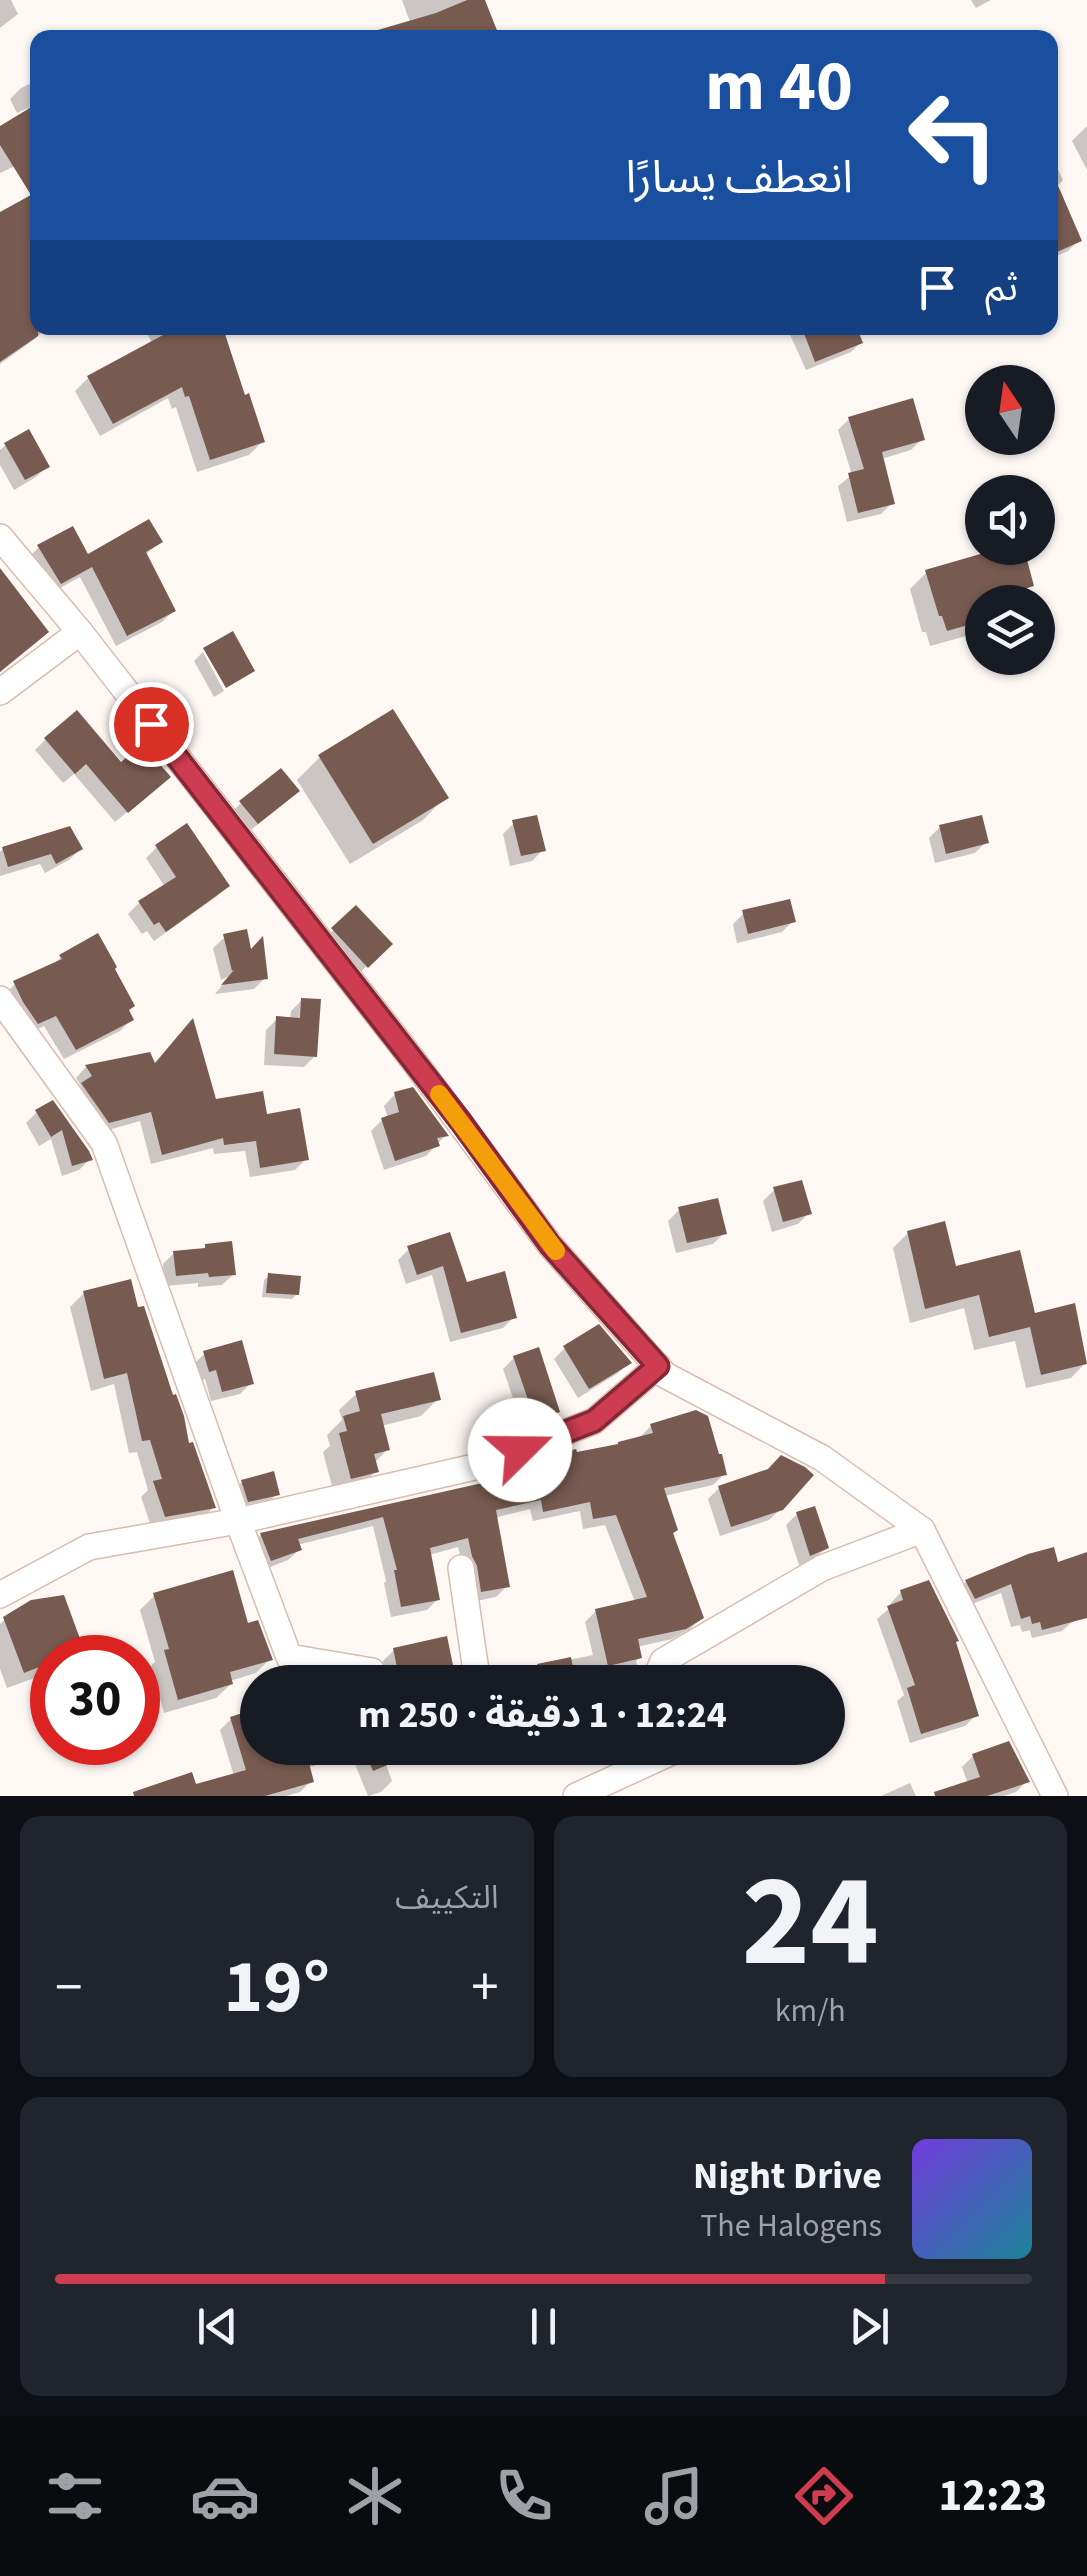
<!DOCTYPE html>
<html lang="ar">
<meta charset="utf-8">
<style>
body{margin:0;font-family:"Source Sans 3","Noto Sans Arabic",sans-serif;background:#20242c;color:#f1f3f6;direction:rtl;height:100vh;display:flex;flex-direction:column;font-size:38px;white-space:nowrap}
*{box-sizing:border-box;margin:0}
p{font-size:32px;color:#9ea1a6}
.icon{flex:none;width:55px;height:55px;fill:none;stroke:currentColor;stroke-width:2;stroke-linecap:round;stroke-linejoin:round}
.map{position:relative;height:1796px;overflow:hidden;direction:ltr}
.drawer{display:flex;flex-direction:column;gap:20px;padding:20px;background:#0d0f14;flex:1}
.drawer>*{flex:none}
.banner{position:absolute;left:30px;top:30px;width:1028px;height:305px;border-radius:20px;box-shadow:0 2px 8px #0004;direction:rtl;background:#1a4fa0;color:#fff;overflow:hidden}
.needle{width:65px;rotate:347deg}
.fabs{position:absolute;left:965px;top:365px;display:grid;gap:20px}
.fabs a{display:grid;place-items:center;width:90px;height:90px;border-radius:50%;background:#171b24;box-shadow:0 2px 8px #0004;font-size:50px}
.speed{position:absolute;left:30px;top:1635px;display:flex;gap:20px;font-size:50px;font-weight:700;text-align:center}
.speed>*{display:grid;place-content:center;width:130px;height:130px;border-radius:50%;background:#171b24;box-shadow:0 2px 8px #0004;line-height:1}
.speed .limit{border:15px solid #d22;background:#fff;color:#111}
.pin{position:absolute;display:grid;place-items:center;width:85px;height:85px;color:#fff;margin:-42px;border:5px solid #fff;border-radius:50%;box-shadow:0 2px 10px #0007}
.me{position:absolute;width:110px;margin:-55px;rotate:68deg;stroke-linejoin:round;filter:drop-shadow(0 0 8px #0008)}
.turn{display:flex;align-items:center;gap:35px;height:210px;padding:0 40px;font-size:45px}
.turn .icon{width:130px;height:130px;stroke-width:2.5}
.turn b{display:block;font-size:70px;line-height:85px}
.then{display:flex;align-items:center;height:95px;padding:0 40px;background:#0003;gap:20px;font-size:38px}
.big{font-size:75px;font-weight:700;line-height:1.1}
.drawer .widget{flex:1;display:flex;flex-direction:column;justify-content:center;gap:15px;min-width:0;padding:0 35px;border-radius:20px;background:#20242c}
.drawer .dial{align-items:center;gap:0}
.dial b{font-size:130px;line-height:1}
.song{display:flex;align-items:center;gap:30px}
.cover{width:120px;height:120px;border-radius:15px;background:linear-gradient(135deg,hsl(260 70% 55%),hsl(190 70% 35%))}
.played{height:10px;border-radius:5px;background:linear-gradient(90deg,#cd3c51 85%,#363941 85%)}
.keys{display:flex;justify-content:space-around;direction:ltr}
.heat{display:flex;justify-content:space-between;align-items:center;font-size:55px;direction:ltr}
.drawer .tiles{flex:1;display:grid;gap:20px;grid-template-columns:1fr 1fr}
.widget:last-child{grid-column:span 2}
.trip{position:absolute;left:240px;top:1665px;width:605px;height:100px;border-radius:50px;background:#171b24;box-shadow:0 2px 8px #0004;font-weight:700;line-height:100px;text-align:center;direction:rtl}
.tab-bar{display:flex;height:160px;justify-content:space-around;align-items:center;background:#090b0e;color:#9ea1a6}
.tab-bar .icon{width:70px;height:70px}
.tab-bar .active{color:#cd3c51}
.tab-bar b{font-size:45px;color:#f1f3f6}
.map>svg:first-child{display:block}
.shadow{fill:#0003}
.building{fill:#785b50}
.lines{fill:none;stroke-linecap:round;stroke-linejoin:round}
.minor-casing{stroke:#dabcaf;stroke-width:28}
.minor{stroke:#fff;stroke-width:25}
.route-casing{stroke:#852735;stroke-width:25}
.route{stroke:#cd3c51;stroke-width:18}
.slow{stroke:#f59e0b;stroke-width:18}
</style>
<div class="map">
<svg width="1087" height="1796" viewBox="0 0 1087 1796">
<rect width="100%" height="100%" fill="#fef8f5"/>
<!-- shadow -->
<g class="shadow">
<polygon points="0,0 11,0 18,14 0,28"/>
<polygon points="402,0 483,0 493,38 358,38 410,22"/>
<polygon points="971,0 991,0 976,8"/>
<polygon points="38,80 38,103 29,107 38,129 33,158 0,173 0,129 30,111 28,108 17,113 10,99 21,88"/>
<polygon points="1087,126 1087,170 1072,141"/>
<polygon points="1050,153 1063,180 1056,187 1079,240 1068,251 1050,259"/>
<polygon points="38,191 38,328 46,328 35,339 0,364 0,214"/>
<polygon points="144,328 210,328 262,442 249,455 197,472 176,407 172,409 168,398 100,436 75,391 88,378 152,343"/>
<polygon points="787,328 854,328 860,343 851,352 806,370"/>
<polygon points="849,419 922,439 911,450 881,459 892,503 881,514 847,522 838,486 852,475 838,430"/>
<polygon points="6,445 47,466 36,477 14,490 0,465 0,450"/>
<polygon points="160,542 145,555 173,611 162,622 116,646 80,577 49,594 28,558 39,547 87,558"/>
<polygon points="1007,564 1031,585 1014,602 982,602 982,622 970,635 930,646 926,632 922,632 910,589 927,572"/>
<polygon points="203,652 224,691 214,697 194,661"/>
<polygon points="46,739 120,766 156,788 115,822 74,774 63,783 35,750"/>
<polygon points="320,757 445,797 423,820 350,864 297,780"/>
<polygon points="286,802 246,834 230,814 241,803"/>
<polygon points="514,823 543,850 532,861 510,866 503,834"/>
<polygon points="940,827 986,842 975,853 935,863 929,838"/>
<polygon points="157,847 227,886 216,897 154,941 147,931 142,934 128,914 139,903 165,887 146,858"/>
<polygon points="3,849 80,849 69,860 45,873 40,864 0,876 0,852"/>
<polygon points="356,908 390,944 355,977 322,941"/>
<polygon points="744,913 793,921 782,932 737,943 733,924"/>
<polygon points="225,937 250,953 265,978 254,989 215,994 231,975 221,980 213,948"/>
<polygon points="61,957 126,1011 131,1020 120,1031 64,1059 44,1026 26,1034 4,995 15,984 50,968"/>
<polygon points="302,1000 315,1056 304,1067 264,1065 266,1030 277,1019 290,1020 291,1011"/>
<polygon points="154,1066 214,1101 265,1117 306,1159 295,1170 250,1177 245,1151 214,1154 213,1148 151,1164 140,1121 98,1133 71,1096 81,1086 76,1078 86,1067"/>
<polygon points="395,1094 446,1135 426,1156 384,1170 371,1131 382,1120 388,1118 384,1106"/>
<polygon points="52,1103 90,1159 79,1170 62,1176 51,1139 39,1146 26,1123 37,1112"/>
<polygon points="774,1190 809,1213 798,1224 772,1232 763,1201"/>
<polygon points="679,1210 724,1233 713,1244 676,1253 668,1221"/>
<polygon points="908,1233 954,1269 1034,1316 1086,1362 1071,1378 1026,1388 1015,1341 974,1350 964,1308 910,1323 893,1248"/>
<polygon points="448,1235 466,1285 514,1317 503,1328 450,1342 432,1275 406,1284 398,1260 409,1249"/>
<polygon points="206,1246 234,1274 222,1285 198,1287 198,1283 165,1286 163,1264 174,1253 202,1251"/>
<polygon points="269,1276 297,1294 292,1299 262,1297 264,1280"/>
<polygon points="84,1293 187,1446 213,1508 200,1521 152,1529 141,1497 148,1490 137,1452 129,1453 114,1384 91,1391 70,1307"/>
<polygon points="565,1348 629,1362 618,1373 578,1398 554,1359"/>
<polygon points="205,1353 251,1383 240,1394 211,1401 205,1379 198,1382 194,1364"/>
<polygon points="514,1358 557,1411 546,1422 524,1430 503,1369"/>
<polygon points="356,1394 438,1399 421,1416 381,1426 387,1450 374,1463 376,1471 359,1488 334,1494 323,1452 330,1446 327,1435 342,1420 339,1410"/>
<polygon points="651,1426 724,1474 713,1485 664,1496 671,1534 701,1618 690,1629 672,1639 637,1647 640,1658 636,1661 639,1671 637,1682 529,1682 528,1677 538,1666 593,1655 585,1622 596,1611 635,1602 605,1525 583,1529 580,1511 533,1521 530,1509 494,1518 507,1586 496,1597 471,1602 458,1547 429,1555 438,1599 427,1610 391,1617 384,1583 386,1581 373,1526 297,1545 299,1550 288,1560 260,1571 250,1546 261,1535 524,1476 535,1465 551,1461 555,1457 616,1448 640,1437"/>
<polygon points="768,1472 782,1508 769,1520 720,1536 708,1499 719,1488"/>
<polygon points="242,1482 277,1494 272,1499 244,1505 237,1487"/>
<polygon points="797,1514 827,1547 815,1558 799,1565 786,1525"/>
<polygon points="1087,1554 1087,1609 1062,1631 1032,1638 1030,1630 1022,1632 1020,1625 1011,1627 1001,1593 964,1607 957,1592 966,1582 1056,1565"/>
<polygon points="901,1592 954,1643 976,1715 965,1726 910,1743 897,1701 904,1695 877,1619 891,1607 890,1604"/>
<polygon points="154,1596 247,1626 270,1659 256,1673 230,1681 231,1684 216,1698 164,1713 151,1666 155,1662 140,1610"/>
<polygon points="5,1619 80,1646 68,1658 52,1658 52,1667 43,1675 7,1688 0,1669 0,1624"/>
<polygon points="394,1650 452,1670 446,1679 447,1682 388,1682 383,1661"/>
<polygon points="231,1719 258,1748 380,1748 392,1781 381,1792 368,1796 350,1752 308,1768 311,1781 300,1792 286,1796 136,1796 139,1793 194,1787 234,1776 220,1730"/>
<polygon points="599,1748 643,1748 602,1758"/>
<polygon points="973,1756 1027,1781 1016,1792 1004,1796 959,1796 968,1784 962,1767"/>
<polygon points="910,1783 916,1796 881,1796"/>
</g>
<!-- building -->
<g class="building">
<polygon points="467,0 485,0 500,38 372,38 371,32 436,13"/>
<polygon points="38,103 38,336 0,362 0,212 31,195 0,145 0,126"/>
<polygon points="1050,167 1082,241 1050,255"/>
<polygon points="176,328 223,328 245,395 249,393 265,442 210,460 189,396 185,397 182,387 113,424 87,376"/>
<polygon points="802,328 857,328 863,343 815,362"/>
<polygon points="913,398 925,440 882,452 895,504 858,513 848,473 864,469 848,417"/>
<polygon points="29,429 50,467 25,480 4,443"/>
<polygon points="149,519 163,542 146,552 176,611 127,636 92,567 61,584 37,545 73,526 88,554"/>
<polygon points="1001,548 1005,548 1009,561 1026,556 1034,586 982,601 982,621 947,631 942,616 939,616 925,570"/>
<polygon points="0,568 49,632 0,672"/>
<polygon points="233,631 255,671 226,688 203,648"/>
<polygon points="393,709 449,798 373,844 318,755"/>
<polygon points="77,710 121,762 142,744 171,777 128,813 86,764 75,774 44,738"/>
<polygon points="281,768 300,791 258,824 239,801"/>
<polygon points="537,815 546,851 521,856 512,820"/>
<polygon points="982,815 989,843 946,854 939,825"/>
<polygon points="187,823 230,886 166,932 159,922 154,925 138,901 176,877 155,845"/>
<polygon points="70,826 83,849 56,864 51,854 8,867 2,847"/>
<polygon points="790,899 796,922 748,934 742,910"/>
<polygon points="356,905 393,944 368,968 331,928"/>
<polygon points="247,929 251,949 263,936 268,979 221,985 234,970 232,971 223,934"/>
<polygon points="98,933 117,967 115,969 135,1006 129,1010 134,1020 76,1050 56,1016 38,1024 23,1002 13,981 62,959 59,955"/>
<polygon points="301,998 321,999 317,1057 274,1054 276,1016 300,1018"/>
<polygon points="193,1018 216,1099 263,1091 267,1114 300,1108 309,1160 260,1168 256,1141 224,1145 223,1138 162,1155 151,1112 109,1123 81,1083 92,1076 85,1065 150,1052 155,1063"/>
<polygon points="413,1087 449,1136 437,1138 440,1146 395,1161 381,1118 399,1112 394,1092"/>
<polygon points="53,1100 89,1151 93,1160 72,1166 62,1130 51,1137 35,1110"/>
<polygon points="802,1180 812,1214 783,1222 773,1187"/>
<polygon points="718,1198 727,1234 687,1243 678,1207"/>
<polygon points="945,1221 956,1266 1020,1250 1035,1313 1075,1303 1087,1364 1041,1375 1030,1327 989,1337 979,1295 925,1309 907,1231"/>
<polygon points="450,1232 467,1282 505,1271 517,1318 461,1333 443,1266 417,1275 407,1246"/>
<polygon points="232,1241 236,1275 209,1277 208,1273 176,1276 173,1251 205,1248 205,1244"/>
<polygon points="268,1273 301,1276 299,1295 266,1293"/>
<polygon points="131,1279 138,1307 144,1306 173,1395 176,1394 184,1416 189,1443 193,1442 216,1508 165,1517 153,1481 162,1479 150,1440 142,1441 127,1373 104,1379 83,1291"/>
<polygon points="599,1324 632,1363 589,1389 563,1346"/>
<polygon points="242,1340 254,1384 222,1392 216,1370 209,1372 203,1351"/>
<polygon points="539,1347 560,1412 535,1420 513,1356"/>
<polygon points="434,1372 441,1400 381,1414 390,1450 374,1454 379,1472 351,1479 339,1433 347,1431 343,1416 360,1411 355,1391"/>
<polygon points="696,1410 708,1416 719,1454 722,1454 727,1475 664,1488 678,1530 673,1533 704,1618 686,1629 638,1639 642,1658 608,1666 595,1609 647,1597 616,1515 593,1519 590,1502 543,1512 541,1500 496,1510 510,1587 481,1592 477,1566 472,1556 468,1538 430,1548 440,1600 401,1607 394,1570 397,1570 383,1517 298,1539 302,1550 271,1561 260,1533 535,1471 534,1462 554,1458 553,1455 576,1449 577,1452 618,1444 618,1442 653,1433 650,1424"/>
<polygon points="781,1455 805,1467 814,1475 783,1510 731,1527 718,1486 768,1469"/>
<polygon points="274,1471 280,1495 248,1502 241,1480"/>
<polygon points="815,1506 829,1548 810,1556 796,1512"/>
<polygon points="1054,1547 1058,1562 1087,1552 1087,1618 1042,1630 1040,1622 1032,1624 1030,1616 1021,1619 1011,1584 975,1599 965,1580 1028,1554"/>
<polygon points="233,1570 248,1623 258,1620 273,1660 230,1672 233,1684 178,1700 164,1650 169,1649 153,1593"/>
<polygon points="929,1580 959,1641 956,1642 979,1716 921,1734 907,1688 915,1685 887,1606 903,1600 900,1590"/>
<polygon points="64,1595 83,1647 66,1653 64,1658 52,1658 52,1662 24,1673 3,1617 31,1600"/>
<polygon points="447,1636 454,1670 449,1679 431,1682 400,1682 393,1648"/>
<polygon points="571,1657 576,1682 541,1682 537,1664"/>
<polygon points="258,1708 258,1754 263,1748 345,1749 309,1763 314,1782 265,1796 134,1796 133,1792 192,1772 196,1784 246,1770 230,1717"/>
<polygon points="1009,1741 1030,1782 987,1796 935,1796 934,1792 980,1777 972,1754"/>
<polygon points="363,1748 428,1748 373,1771"/>
</g>
<g class="lines">
<!-- minor casing -->
<g class="minor-casing">
<g id="minor">
<polyline points="0,537 80,632 413,1060 550,1245 665,1375 822,1458 922,1530 1055,1796"/>
<polyline points="0,692 80,632"/>
<polyline points="0,999 104,1143 238,1521 289,1657 372,1671 379,1682"/>
<polyline points="461,1568 477,1678 465,1682"/>
<polyline points="0,1595 89,1547 238,1521 483,1465 594,1421 658,1366"/>
<polyline points="656,1682 655,1680 663,1661 822,1568 922,1530"/>
<polyline points="576,1796 674,1751 673,1748"/>
</g>
</g>
<!-- minor -->
<use href="#minor" class="minor"/>
</g>
<g class="lines">
<!-- route casing -->
<g class="route-casing">
<polyline id="route" points="151,724 461,1122 550,1245 658,1366 594,1421 520,1450"/>
</g>
<!-- route -->
<use href="#route" class="route"/>
<!-- slow -->
<polyline class="slow" points="439,1094 556,1251"/>
</g>
</svg>
<div class="fabs">
<a><svg class="needle" viewBox="-14 -14 28 28"><path d="M0-13l5 13h-10z" fill="#e53935"/><path d="M0 13l5-13h-10z" fill="#9ea1a6"/></svg></a>
<a><svg class="icon" aria-label="sound" viewBox="0 0 24 24"><path d="M4 9h4l5-4v14l-5-4H4zM17 9q2 3 0 6"/></svg></a>
<a><svg class="icon" aria-label="layers" viewBox="0 0 24 24"><path d="M12 4l9 5-9 5-9-5zM3 14l9 5 9-5"/></svg></a>
</div>
<div class="speed"><div class="limit">30</div></div>
<div class="pin" style="left:151px;top:724px;background:#d93025"><svg class="icon" aria-label="arrive" viewBox="0 0 24 24"><path d="M6 21V4h12l-3 4 3 4H6"/></svg></div>
<svg class="me" style="left:520px;top:1450px" viewBox="-20 -20 40 40"><circle r="19" fill="#fff"/><path d="M0-13L10 11 0 6-10 11z" fill="#cd3c51"/></svg>
<div class="trip">12:24 · 1 دقيقة · 250 m</div>
<div class="banner">
<div class="turn"><svg class="icon" aria-label="left" viewBox="0 0 24 24"><path d="M17 20v-9H6M10 6l-5 5 5 5"/></svg><div><b>40 m</b>انعطف يسارًا</div></div>
<div class="then">ثم<svg class="icon" aria-label="arrive" viewBox="0 0 24 24"><path d="M6 21V4h12l-3 4 3 4H6"/></svg></div>
</div>
</div>
<section class="drawer">
<div class="tiles">
<div class="widget dial"><b>24</b><p>km/h</p></div>
<div class="widget"><p>التكييف</p>
<div class="heat"><a>−</a><b class="big">19°</b><a>+</a></div>
</div>
<div class="widget">
<div class="song"><i class="cover"></i><div><b>Night Drive</b><p>The Halogens</p></div></div>
<div class="played"></div>
<div class="keys"><svg class="icon" aria-label="previous" viewBox="0 0 24 24"><path d="M18 5L8 12l10 7zM5 5v14"/></svg><svg class="icon" aria-label="pause" viewBox="0 0 24 24"><path d="M8 5v14M16 5v14"/></svg><svg class="icon" aria-label="next" viewBox="0 0 24 24"><path d="M6 5l10 7-10 7zM19 5v14"/></svg></div>
</div>
</div>
</section>
<nav class="tab-bar">
<b>12:23</b>
<svg class="icon active" aria-label="directions" viewBox="0 0 24 24"><path d="M12 3l9 9-9 9-9-9zM9 14v-3h6M13 9l2 2-2 2"/></svg>
<svg class="icon" aria-label="music" viewBox="0 0 24 24"><path d="M9 18V5l10-2v13"/><circle cx="6" cy="18" r="3"/><circle cx="16" cy="16" r="3"/></svg>
<svg class="icon" aria-label="phone" viewBox="0 0 24 24"><path d="M5 4h4l2 5-3 2q2 4 5 5l2-3 5 2v4C11 20 4 13 5 4z"/></svg>
<svg class="icon" aria-label="climate" viewBox="0 0 24 24"><path d="M12 3v18M4 7l16 10M4 17L20 7"/></svg>
<svg class="icon" aria-label="car" viewBox="0 0 24 24"><path d="M5 17H2v-5l4-1 3-4h7l3 4 3 1v5h-3M9 17h6M6 11h13"/><circle cx="7" cy="17" r="2"/><circle cx="17" cy="17" r="2"/></svg>
<svg class="icon" aria-label="filters" viewBox="0 0 24 24"><path d="M4 7h16M4 17h16"/><circle cx="9" cy="7" r="2"/><circle cx="15" cy="17" r="2"/></svg>
</nav>
